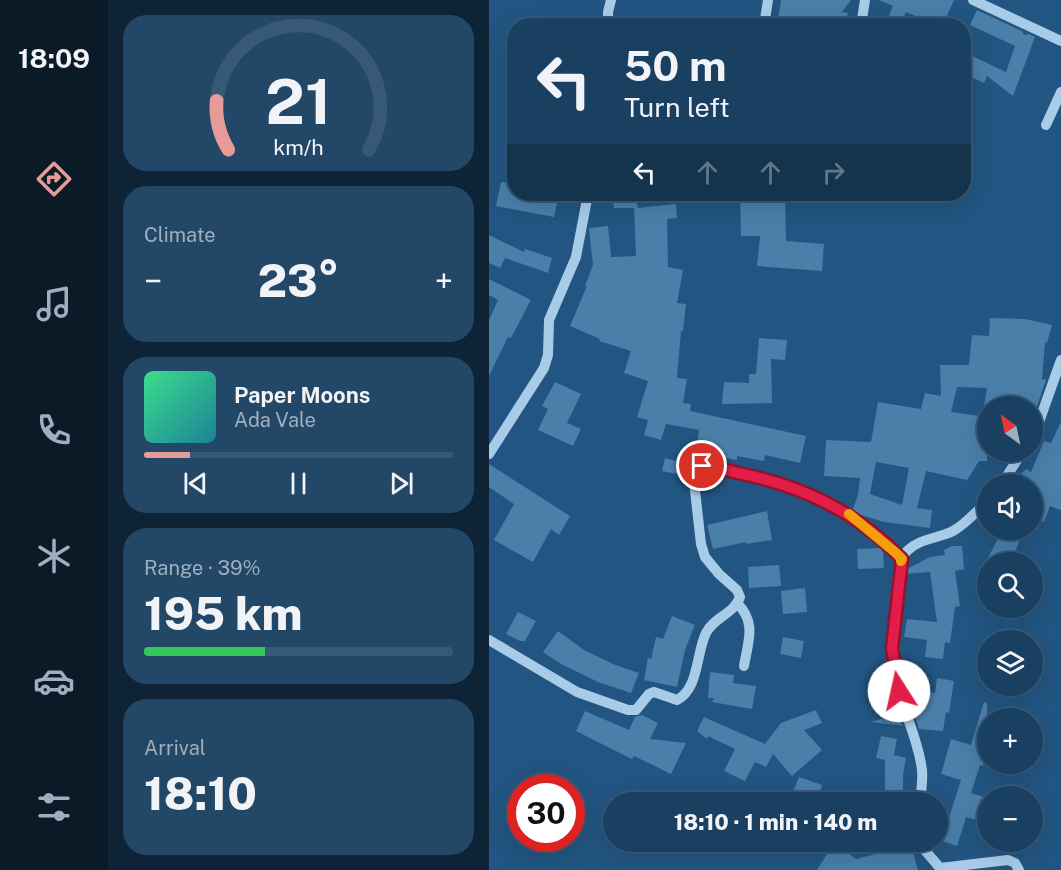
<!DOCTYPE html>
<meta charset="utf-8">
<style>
body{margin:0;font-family:"Public Sans",sans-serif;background:#234767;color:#f1f3f6;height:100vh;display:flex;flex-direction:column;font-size:22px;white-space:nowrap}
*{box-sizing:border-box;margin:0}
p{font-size:20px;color:#9fafbd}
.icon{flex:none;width:33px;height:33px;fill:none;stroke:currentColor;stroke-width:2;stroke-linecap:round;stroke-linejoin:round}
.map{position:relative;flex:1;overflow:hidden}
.panel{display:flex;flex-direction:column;gap:15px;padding:15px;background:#0e2335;width:381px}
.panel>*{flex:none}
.guide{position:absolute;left:18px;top:18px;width:464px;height:183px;border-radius:24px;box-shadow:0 6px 24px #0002,0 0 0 2px #385976;background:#1a4061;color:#f1f3f6;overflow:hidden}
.needle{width:39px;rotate:327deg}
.tools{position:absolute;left:488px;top:396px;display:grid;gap:12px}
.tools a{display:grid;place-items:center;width:66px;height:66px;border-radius:50%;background:#1a4061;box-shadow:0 6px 24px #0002,0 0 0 2px #385976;font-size:30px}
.speed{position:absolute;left:18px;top:774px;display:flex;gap:12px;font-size:30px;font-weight:700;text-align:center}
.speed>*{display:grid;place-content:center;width:78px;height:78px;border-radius:50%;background:#1a4061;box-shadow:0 6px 24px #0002,0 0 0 2px #385976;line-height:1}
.speed .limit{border:9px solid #d22;background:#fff;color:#111}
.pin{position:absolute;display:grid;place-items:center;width:51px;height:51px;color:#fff;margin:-26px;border:3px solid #fff;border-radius:50%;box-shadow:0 2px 6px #0007}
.me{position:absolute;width:66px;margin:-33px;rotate:350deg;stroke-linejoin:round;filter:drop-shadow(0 0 4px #0008)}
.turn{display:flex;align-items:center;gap:21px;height:126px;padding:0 18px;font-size:27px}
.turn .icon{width:78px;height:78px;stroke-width:2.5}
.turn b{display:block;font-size:42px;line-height:51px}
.lanes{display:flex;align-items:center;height:57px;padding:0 18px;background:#0003;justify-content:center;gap:30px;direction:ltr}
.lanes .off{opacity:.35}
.big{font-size:45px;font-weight:800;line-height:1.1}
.panel .tile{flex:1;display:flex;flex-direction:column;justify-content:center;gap:9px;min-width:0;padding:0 21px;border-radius:24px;background:#234767}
.panel .dial{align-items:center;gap:0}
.dial svg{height:156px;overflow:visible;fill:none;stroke:#385976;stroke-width:7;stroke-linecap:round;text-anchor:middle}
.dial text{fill:#f1f3f6;stroke:none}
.song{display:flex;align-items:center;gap:18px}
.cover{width:72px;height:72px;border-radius:9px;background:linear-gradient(135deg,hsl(150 70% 55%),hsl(190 70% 35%))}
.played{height:6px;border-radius:3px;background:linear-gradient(90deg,#e69b98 15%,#385976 15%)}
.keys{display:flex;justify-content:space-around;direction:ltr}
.heat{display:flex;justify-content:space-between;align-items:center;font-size:33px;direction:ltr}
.charge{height:9px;border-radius:4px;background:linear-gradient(90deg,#34c759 39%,#385976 0)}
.trip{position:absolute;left:114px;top:792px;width:345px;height:60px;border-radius:30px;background:#1a4061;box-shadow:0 6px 24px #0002,0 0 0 2px #385976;font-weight:800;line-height:60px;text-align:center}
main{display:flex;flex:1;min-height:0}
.dock{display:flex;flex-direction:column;width:108px;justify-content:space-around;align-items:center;background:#0a1a27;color:#9fafbd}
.dock .icon{width:42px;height:42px}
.dock .active{color:#e69b98}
.dock b{font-size:27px;color:#f1f3f6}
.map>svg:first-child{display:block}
.building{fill:#4a7faa;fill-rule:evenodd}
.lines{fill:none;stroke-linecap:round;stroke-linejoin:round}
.minor{stroke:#a8cbe8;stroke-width:10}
.route-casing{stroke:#92132f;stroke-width:15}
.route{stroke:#e11d48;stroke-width:10}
.slow{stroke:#f59e0b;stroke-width:10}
</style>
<main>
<nav class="dock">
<b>18:09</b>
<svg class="icon active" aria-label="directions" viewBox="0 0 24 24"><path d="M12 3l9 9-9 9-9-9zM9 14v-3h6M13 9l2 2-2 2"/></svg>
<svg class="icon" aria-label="music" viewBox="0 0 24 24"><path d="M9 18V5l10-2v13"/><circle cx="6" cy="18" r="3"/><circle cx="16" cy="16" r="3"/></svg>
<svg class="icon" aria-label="phone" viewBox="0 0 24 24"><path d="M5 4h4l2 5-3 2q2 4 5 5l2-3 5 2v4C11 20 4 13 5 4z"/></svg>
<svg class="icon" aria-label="climate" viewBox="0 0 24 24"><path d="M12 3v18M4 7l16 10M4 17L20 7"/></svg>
<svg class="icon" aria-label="car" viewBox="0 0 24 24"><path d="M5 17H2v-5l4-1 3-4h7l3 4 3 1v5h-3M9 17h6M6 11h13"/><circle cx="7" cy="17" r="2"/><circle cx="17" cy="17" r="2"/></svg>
<svg class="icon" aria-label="filters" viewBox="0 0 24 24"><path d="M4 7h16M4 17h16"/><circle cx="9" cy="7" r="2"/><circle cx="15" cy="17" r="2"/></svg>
</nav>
<section class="panel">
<div class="tile dial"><svg viewBox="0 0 100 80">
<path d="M14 69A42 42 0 1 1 86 69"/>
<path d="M14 69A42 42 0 0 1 8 44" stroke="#e69b98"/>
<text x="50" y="56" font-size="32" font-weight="700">21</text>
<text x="50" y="72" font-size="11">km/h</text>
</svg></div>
<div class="tile"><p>Climate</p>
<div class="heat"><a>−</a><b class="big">23°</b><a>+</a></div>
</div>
<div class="tile">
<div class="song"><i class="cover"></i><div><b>Paper Moons</b><p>Ada Vale</p></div></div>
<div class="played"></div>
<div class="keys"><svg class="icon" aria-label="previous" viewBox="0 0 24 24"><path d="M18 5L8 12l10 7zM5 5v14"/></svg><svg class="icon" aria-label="pause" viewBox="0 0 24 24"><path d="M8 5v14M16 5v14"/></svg><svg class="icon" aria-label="next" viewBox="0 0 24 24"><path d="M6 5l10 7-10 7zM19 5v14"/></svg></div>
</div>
<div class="tile"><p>Range · 39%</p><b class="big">195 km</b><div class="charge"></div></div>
<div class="tile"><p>Arrival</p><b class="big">18:10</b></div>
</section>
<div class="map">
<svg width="572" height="870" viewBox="0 0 572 870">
<rect width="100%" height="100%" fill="#225581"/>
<!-- building -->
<g class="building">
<polygon points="292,0 362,0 353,12 359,13 355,26 288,26"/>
<polygon points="390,0 465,0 455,22 442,20 441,22 417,12 411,26 396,26 404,6"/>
<polygon points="488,10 533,31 535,35 540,34 546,37 524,96 498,76 495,83 474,73 474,65 479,54 517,72 526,46 481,25"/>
<polygon points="12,182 26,184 26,194 70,194 65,217 7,206"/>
<polygon points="123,194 146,194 149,208 187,204 188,218 178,219 179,267 194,270 188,303 197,304 194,331 192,331 188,378 198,379 194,403 202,404 201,411 317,436 311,463 276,455 275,461 248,456 248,460 207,454 210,430 177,424 172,440 155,435 159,420 148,417 159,381 135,373 142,351 110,341 111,339 81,326 98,286 96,286 104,265 100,228 119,226 122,257 147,256 145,208 125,208"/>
<polygon points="296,194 297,241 335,244 333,271 268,266 271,236 252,236 251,195"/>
<polygon points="0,235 35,252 36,249 63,258 59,273 16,258 11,268 0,263"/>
<polygon points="0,279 42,300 22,338 19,337 0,376 0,320 9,300 0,295"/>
<path d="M501 318 536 319 563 325 558 343 556 342 553 379 557 380 548 406H495L498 388 468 387 462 412 498 417V461H490L478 480 437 471 428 508 443 510 441 528 395 522 372 515 364 509 369 495 371 478 335 476 337 440 382 442 389 402 432 409 436 393 452 396 451 365H480L483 335 500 336ZM387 462 420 468 413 505 381 494Z"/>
<polygon points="270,338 298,340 296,360 282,359 283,403 233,404 235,382 260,383 260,374 267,374"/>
<polygon points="66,382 92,394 78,423 92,429 84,446 49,430 59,409 53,406"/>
<polygon points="572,422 572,510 561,506 555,522 543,518 543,484 522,484 537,469 542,472 555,441 562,443"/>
<polygon points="176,458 191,462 188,474 173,471"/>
<polygon points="0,464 81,516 70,535 62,529 44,562 5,540 25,504 0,487"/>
<polygon points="278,511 283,540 257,544 257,542 224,549 218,525"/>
<polygon points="513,530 534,530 523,562 497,562"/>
<polygon points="463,546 473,546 475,569 466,571 471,606 466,607 461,643 456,642 454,659 436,657 438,640 415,637 418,619 448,622 441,572 417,574 418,569 441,557 456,555 455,550"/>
<polygon points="391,548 394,552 395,568 369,569 368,549"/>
<polygon points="290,565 292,586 260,588 259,567"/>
<polygon points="316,588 318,612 294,614 292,591"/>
<polygon points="29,612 47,621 36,641 31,641 17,634"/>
<polygon points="183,616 206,625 196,650 188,687 155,680 159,658 162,659 167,637 174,639"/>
<polygon points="69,631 95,650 124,664 150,673 142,693 109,682 72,664 54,652"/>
<polygon points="294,637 315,641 312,658 291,654"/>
<polygon points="221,672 245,675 244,683 267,686 263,709 223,702 225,698 219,698"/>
<polygon points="448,678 465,681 460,713 457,712 454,731 430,729 421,700 422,689 446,693"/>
<polygon points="495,702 498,703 498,753 494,766 491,765 482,793 498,798 498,823 477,817 468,846 448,839 448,818 459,821 472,780 452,774 462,739 482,745"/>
<polygon points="327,710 333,723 315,730 333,750 303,776 284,754 277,767 266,762 256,781 235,771 246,749 219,736 218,739 208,731 215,717 276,744 292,723"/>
<polygon points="96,711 140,730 146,717 153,715 169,723 161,739 197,743 182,774 145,756 143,759 87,731"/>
<polygon points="409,714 414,726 382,722"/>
<polygon points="392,736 408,739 405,755 417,758 414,774 414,800 396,800 396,760 387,758"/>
<polygon points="310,777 333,785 327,802 316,802 302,797"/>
<polygon points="345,843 367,859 422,845 429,870 328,870"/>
</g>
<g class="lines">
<!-- minor -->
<g class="minor">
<polyline points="484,0 572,41"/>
<polyline points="119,26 119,12 122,0"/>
<polyline points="275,26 279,0"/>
<polyline points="372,26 376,0"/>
<polyline points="557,125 572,92"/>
<polyline points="543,435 550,422 572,360"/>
<polyline points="0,454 55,368 59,355 60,320 87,257 99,194"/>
<polyline points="513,484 533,452"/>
<path d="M248 603C268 623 259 641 255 666"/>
<path d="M0 640 88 692 139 710H147L160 694 165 692 188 700C210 689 207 653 217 633 225 617 245 614 251 597L248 590 230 574 216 557 212 544 204 473 213 466C226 466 240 471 253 473 317 487 367 512 413 559"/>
<path d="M431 802C432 792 434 781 433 770 430 743 417 717 410 691 401 656 404 621 408 586 409 575 410 559 418 551 431 538 448 539 464 531 477 524 488 511 498 501"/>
<polyline points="432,842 434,848 451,868 519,860 526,863 530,870"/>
</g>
</g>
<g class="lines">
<!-- route casing -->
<g class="route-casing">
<path id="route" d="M213 466C224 466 237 470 249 473 314 486 366 511 413 559L403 648 410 691"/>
</g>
<!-- route -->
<use href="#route" class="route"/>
<!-- slow -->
<polyline class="slow" points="360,514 407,553 413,559 412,561"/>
</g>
</svg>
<div class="tools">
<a><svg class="needle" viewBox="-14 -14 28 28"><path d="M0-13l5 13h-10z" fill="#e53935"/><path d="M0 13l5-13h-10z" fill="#9fafbd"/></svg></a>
<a><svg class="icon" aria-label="sound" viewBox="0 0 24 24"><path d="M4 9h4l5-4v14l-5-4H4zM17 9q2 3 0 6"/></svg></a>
<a><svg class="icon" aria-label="search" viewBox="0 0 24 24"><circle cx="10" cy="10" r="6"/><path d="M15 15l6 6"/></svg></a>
<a><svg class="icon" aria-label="layers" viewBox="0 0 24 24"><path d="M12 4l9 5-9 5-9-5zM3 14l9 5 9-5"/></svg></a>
<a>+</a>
<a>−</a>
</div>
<div class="speed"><div class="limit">30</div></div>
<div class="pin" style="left:213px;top:466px;background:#d93025"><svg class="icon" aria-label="arrive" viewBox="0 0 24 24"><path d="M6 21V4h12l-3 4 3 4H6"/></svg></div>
<svg class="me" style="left:410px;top:691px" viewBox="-20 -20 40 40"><circle r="19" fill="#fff"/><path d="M0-13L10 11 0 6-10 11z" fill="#e11d48"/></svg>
<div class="trip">18:10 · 1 min · 140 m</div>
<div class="guide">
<div class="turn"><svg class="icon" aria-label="left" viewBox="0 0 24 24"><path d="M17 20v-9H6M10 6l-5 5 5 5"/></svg><div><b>50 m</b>Turn left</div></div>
<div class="lanes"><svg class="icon" aria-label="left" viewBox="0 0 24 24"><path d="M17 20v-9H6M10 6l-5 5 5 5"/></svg><svg class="icon off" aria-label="ahead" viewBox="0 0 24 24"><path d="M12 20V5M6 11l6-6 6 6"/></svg><svg class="icon off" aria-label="ahead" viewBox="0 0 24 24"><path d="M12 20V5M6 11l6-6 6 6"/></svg><svg class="icon off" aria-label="right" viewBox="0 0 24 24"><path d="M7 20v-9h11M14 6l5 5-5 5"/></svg></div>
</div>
</div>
</main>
